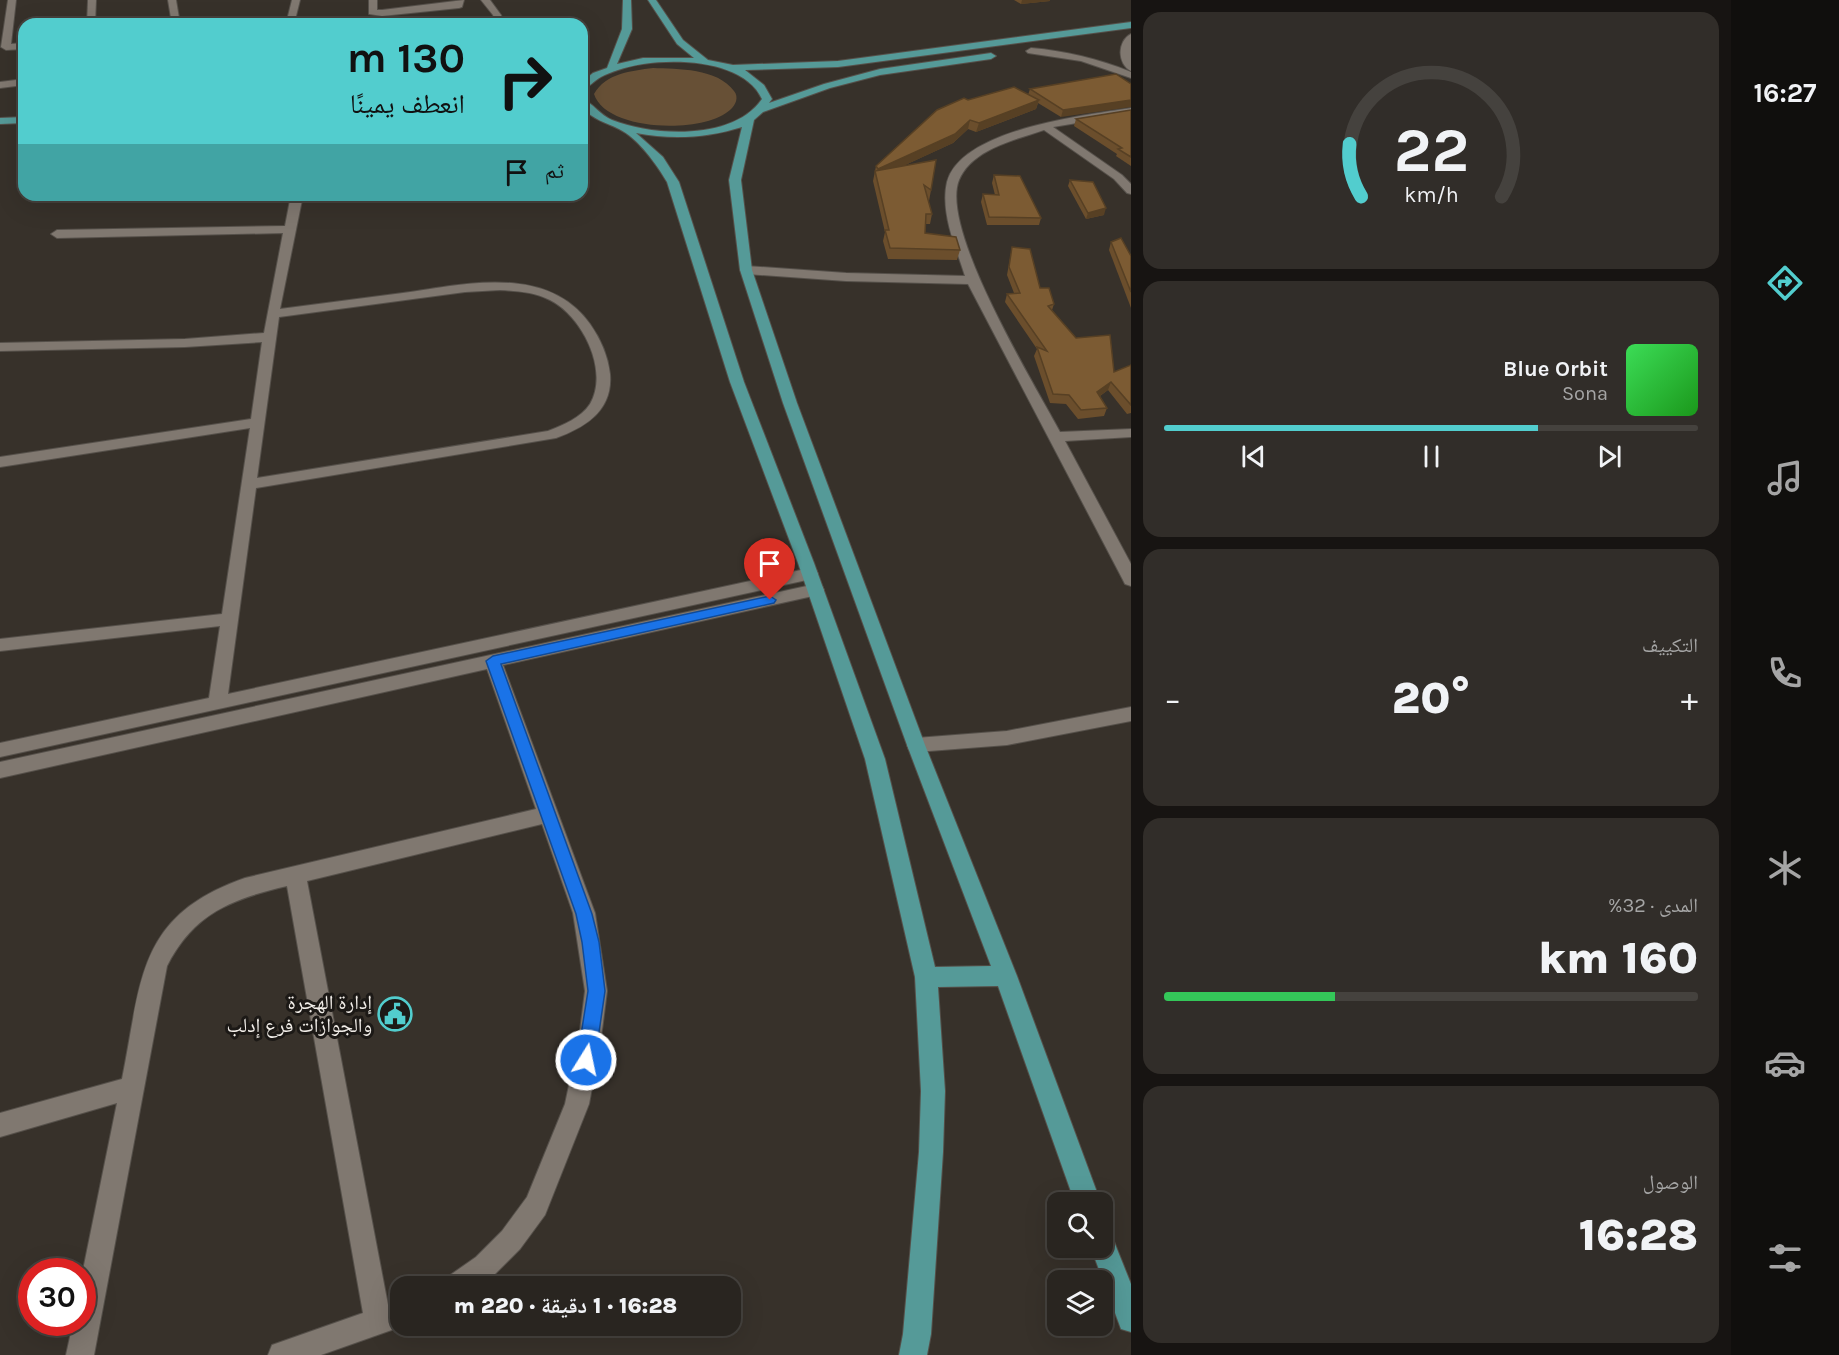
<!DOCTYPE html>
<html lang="ar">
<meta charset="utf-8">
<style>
body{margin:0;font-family:Karla,"Noto Naskh Arabic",sans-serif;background:#312d29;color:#f1f3f6;direction:rtl;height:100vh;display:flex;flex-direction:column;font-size:22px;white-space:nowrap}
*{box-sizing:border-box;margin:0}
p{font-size:20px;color:#a5a5a5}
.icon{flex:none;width:33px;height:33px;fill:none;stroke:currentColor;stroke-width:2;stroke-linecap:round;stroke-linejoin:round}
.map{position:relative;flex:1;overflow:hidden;direction:ltr}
.panel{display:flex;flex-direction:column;gap:12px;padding:12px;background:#171412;width:600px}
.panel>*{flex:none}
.guide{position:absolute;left:18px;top:18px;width:570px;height:183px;border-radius:18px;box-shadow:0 6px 24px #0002,0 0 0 2px #45423e;direction:rtl;background:#52cdce;color:#111;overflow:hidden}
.buttons{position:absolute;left:1047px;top:1192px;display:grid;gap:12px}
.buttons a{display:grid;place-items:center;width:66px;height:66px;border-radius:12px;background:#292520;box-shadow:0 6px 24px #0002,0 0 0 2px #45423e;font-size:30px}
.speed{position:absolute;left:18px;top:1258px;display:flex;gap:12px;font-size:30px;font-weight:700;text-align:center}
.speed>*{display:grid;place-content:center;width:78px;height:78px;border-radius:50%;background:#292520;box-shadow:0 6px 24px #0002,0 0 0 2px #45423e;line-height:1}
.speed .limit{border:9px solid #d22;background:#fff;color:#111}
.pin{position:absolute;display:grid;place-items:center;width:51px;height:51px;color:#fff;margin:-62px -26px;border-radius:50% 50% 50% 0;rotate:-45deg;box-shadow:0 0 6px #0007}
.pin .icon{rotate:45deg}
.me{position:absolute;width:66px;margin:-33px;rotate:10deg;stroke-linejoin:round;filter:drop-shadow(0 0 4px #0008)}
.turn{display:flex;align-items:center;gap:21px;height:126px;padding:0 24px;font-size:27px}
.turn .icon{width:78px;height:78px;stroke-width:2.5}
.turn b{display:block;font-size:42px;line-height:51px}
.then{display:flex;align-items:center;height:57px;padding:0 24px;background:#0003;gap:12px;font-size:22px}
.big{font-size:45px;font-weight:800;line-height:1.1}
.panel .widget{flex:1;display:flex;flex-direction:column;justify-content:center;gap:9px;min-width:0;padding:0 21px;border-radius:18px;background:#312d29}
.panel .dial{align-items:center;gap:0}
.dial svg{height:156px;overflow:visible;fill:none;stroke:#45423e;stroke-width:7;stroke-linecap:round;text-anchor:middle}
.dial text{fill:#f1f3f6;stroke:none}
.song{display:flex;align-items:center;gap:18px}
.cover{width:72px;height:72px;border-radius:9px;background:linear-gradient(135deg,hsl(130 70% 55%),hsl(120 70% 35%))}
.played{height:6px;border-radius:3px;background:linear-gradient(90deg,#52cdce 70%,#45423e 70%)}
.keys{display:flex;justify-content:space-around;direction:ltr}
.heat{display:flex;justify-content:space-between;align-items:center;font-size:33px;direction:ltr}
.charge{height:9px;border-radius:4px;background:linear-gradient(90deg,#34c759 32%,#45423e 0)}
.trip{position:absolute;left:390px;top:1276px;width:351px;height:60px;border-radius:18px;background:#292520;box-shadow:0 6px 24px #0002,0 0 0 2px #45423e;font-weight:800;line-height:60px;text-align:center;direction:rtl}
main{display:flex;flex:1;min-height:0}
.dock{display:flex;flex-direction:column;width:108px;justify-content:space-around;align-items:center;background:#100f0d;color:#a5a5a5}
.dock .icon{width:42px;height:42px}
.dock .active{color:#52cdce}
.dock b{font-size:27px;color:#f1f3f6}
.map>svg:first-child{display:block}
.green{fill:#675036}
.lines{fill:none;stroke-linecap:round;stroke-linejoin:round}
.minor-casing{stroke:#55504a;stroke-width:2}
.major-casing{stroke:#55504a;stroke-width:2}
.minor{fill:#807870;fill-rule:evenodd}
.major{fill:#559a98;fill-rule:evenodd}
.wall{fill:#6b4e2c}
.shaded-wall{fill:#574024}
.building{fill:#7c5b33;stroke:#574024;stroke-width:1.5}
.route{fill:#1a73e8;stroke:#114b97;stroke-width:1.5}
.labels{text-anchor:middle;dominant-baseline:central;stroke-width:6;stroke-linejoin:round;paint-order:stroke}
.near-poi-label{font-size:20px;fill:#f2eee9;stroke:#1c1916;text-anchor:end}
</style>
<main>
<nav class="dock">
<b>16:27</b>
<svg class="icon active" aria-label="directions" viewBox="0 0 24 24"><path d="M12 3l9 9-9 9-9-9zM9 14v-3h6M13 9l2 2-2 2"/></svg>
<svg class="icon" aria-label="music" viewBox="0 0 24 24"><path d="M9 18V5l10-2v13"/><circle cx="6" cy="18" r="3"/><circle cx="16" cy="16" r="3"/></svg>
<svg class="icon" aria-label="phone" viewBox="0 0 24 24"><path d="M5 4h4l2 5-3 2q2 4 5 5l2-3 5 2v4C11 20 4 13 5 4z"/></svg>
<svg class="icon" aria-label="climate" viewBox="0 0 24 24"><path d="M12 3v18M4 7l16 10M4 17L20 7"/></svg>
<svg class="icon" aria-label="car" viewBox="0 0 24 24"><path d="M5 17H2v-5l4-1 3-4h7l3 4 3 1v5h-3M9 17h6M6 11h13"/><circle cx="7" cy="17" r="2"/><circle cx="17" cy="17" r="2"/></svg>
<svg class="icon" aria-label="filters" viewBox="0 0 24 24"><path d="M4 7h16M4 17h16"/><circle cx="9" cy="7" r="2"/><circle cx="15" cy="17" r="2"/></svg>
</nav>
<section class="panel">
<div class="widget dial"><svg viewBox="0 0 100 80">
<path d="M14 69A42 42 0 1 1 86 69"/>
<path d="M14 69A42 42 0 0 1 8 42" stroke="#52cdce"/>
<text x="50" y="56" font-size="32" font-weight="700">22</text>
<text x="50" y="72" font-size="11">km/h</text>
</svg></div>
<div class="widget">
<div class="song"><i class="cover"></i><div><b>Blue Orbit</b><p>Sona</p></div></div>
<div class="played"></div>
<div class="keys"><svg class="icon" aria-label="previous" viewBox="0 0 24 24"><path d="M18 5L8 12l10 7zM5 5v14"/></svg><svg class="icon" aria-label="pause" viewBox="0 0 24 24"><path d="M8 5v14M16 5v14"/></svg><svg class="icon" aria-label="next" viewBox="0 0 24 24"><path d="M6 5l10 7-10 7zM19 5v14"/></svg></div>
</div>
<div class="widget"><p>التكييف</p>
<div class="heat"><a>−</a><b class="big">20°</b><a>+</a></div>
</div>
<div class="widget"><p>المدى · 32%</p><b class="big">160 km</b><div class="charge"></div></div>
<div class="widget"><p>الوصول</p><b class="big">16:28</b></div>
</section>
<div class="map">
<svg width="1131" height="1355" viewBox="0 0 1131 1355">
<rect width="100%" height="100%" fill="#37312a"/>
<!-- green -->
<path class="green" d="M653 68C678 69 717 68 734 91 739 97 736 105 730 110 704 134 606 132 594 94 606 73 631 71 653 68Z"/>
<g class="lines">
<!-- minor casing -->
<g class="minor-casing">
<g id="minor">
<polygon points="8,0 16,0 11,44 24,43 24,49 6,50 1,47"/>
<polygon points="88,0 96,0 95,24 87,24"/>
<polygon points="168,0 176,0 180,24 172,24"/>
<polygon points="292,0 300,0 294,24 268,24 287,20"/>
<polygon points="369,0 377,0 377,10 382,10 464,0 462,7 459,8 382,16 369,14"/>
<polygon points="481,0 490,0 501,15 504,24 496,24 493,15"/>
<path d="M1131 34V71C1117 64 1117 41 1131 34Z"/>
<path d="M1031 48C1066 51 1099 59 1131 72V78L1081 61 1028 53 1026 51Z"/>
<polygon points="24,79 24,85 0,88 0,82"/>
<path d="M1131 108V114L1053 127 1122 175 1131 184V194L1127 193 1114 179 1044 130C1015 140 972 149 959 180 939 229 1035 385 1060 432L1131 429V437L1065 441 1131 564V586L1125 584 1123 580 968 284 846 281 746 274 740 270 746 266 846 273 965 276C956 247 940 213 947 182 961 129 1086 115 1131 108Z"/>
<path d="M291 195H303L280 309C321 304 362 298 403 293 465 284 547 264 590 324 600 338 608 356 610 374 613 410 586 427 556 438L256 488 228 694 810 568 816 570 818 574 816 578 0 757V743L209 698 220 626 0 651V639L222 614 250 428 0 467V457L251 419 262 342 185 347 0 351V343L185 339 264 333 283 233 57 238 51 234 57 230 285 226ZM500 290C517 291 534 292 550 300 581 315 610 370 590 404 581 418 563 425 548 431L257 478 279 317 465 292Z"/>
<path d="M816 584 822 586 824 590 822 594 503 665 595 913 607 991 601 1038 589 1104 545 1215 520 1249 494 1275 478 1287H442L446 1278 476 1257 502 1231 527 1197 565 1104 579 1038 585 991 573 913 542 824 307 881 388 1305 400 1301V1326H403L321 1355H268L272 1345 363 1313 287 886C232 899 194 913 167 966L94 1355H66L73 1323H82V1275L117 1103 0 1137V1113L122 1079C142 981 136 916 245 878L536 809 487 669 0 778V762Z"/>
<polygon points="1131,707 1131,721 1007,745 916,752 909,750 907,745 909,740 916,738 1007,731"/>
</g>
</g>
<!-- major casing -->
<g class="major-casing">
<g id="major">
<path d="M623 0H631L632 29 617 64 643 58H694L677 44 648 0H656L683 40 708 60 733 65 838 61 1131 22V28L838 67 745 70 764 85 772 99 769 103 824 84 880 69 991 53 996 56 991 59 880 75 830 88 763 112 754 120 741 180 752 270 797 403 925 745 1017 976 1101 1203H1075L998 986 938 987 945 1091 943 1152 931 1334 927 1355H899L903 1334 919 1152 921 1091 915 977 865 759 798 563 730 382 667 182C657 165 638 138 619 129 605 122 594 120 582 108V99C593 103 600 115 612 120 655 137 734 140 762 99 743 56 657 56 618 70 612 72 606 74 601 77 594 81 589 87 582 90V82L593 73 607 68 622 29ZM742 127 729 180 740 270 783 403 907 745 991 966 935 967 885 759 814 563 744 382 679 182 663 157 636 133C672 140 707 138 742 127Z"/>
<polygon points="24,117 24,123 0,124 0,118"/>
<polygon points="1102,1230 1111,1234 1131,1284 1131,1332 1121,1329 1091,1248 1102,1248"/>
</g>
</g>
<!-- minor -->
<use href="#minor" class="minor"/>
<!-- major -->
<use href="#major" class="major"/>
</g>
<!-- wall -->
<g class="wall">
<polygon points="1014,0 1050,0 1050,1 1021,4"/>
<polygon points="1116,74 1061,117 1038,103 1036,109 976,132 968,129 953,143 905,165 931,190 929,201 928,200 932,214 930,224 926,224 925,233 960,250 957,260 888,259 883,241 885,232 873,181 876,166 968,100 1028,95 1030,89"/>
<polygon points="1131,110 1131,166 1116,156 1117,154 1074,126 1076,119"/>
<polygon points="994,175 1041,218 1039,225 987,225 981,202 983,194 995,195 992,183"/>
<polygon points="1070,180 1104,215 1086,219 1068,186"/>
<polygon points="1111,242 1131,256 1131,308 1109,250"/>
<polygon points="1012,247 1040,288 1054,304 1052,310 1076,338 1114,372 1131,365 1131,413 1127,414 1108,390 1100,396 1107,408 1104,416 1078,419 1066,404 1050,403 1034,356 1037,349 1005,302 1007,294 1014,293 1007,275"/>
</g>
<!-- shaded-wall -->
<g class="shaded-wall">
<polygon points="1022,0 1050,0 1050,1 1021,4"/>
<polygon points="1039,100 1036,109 976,132 979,123"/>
<polygon points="1131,100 1131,107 1061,117 1063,110"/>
<polygon points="970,120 968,129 953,143 877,178 877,176 878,169"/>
<polygon points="1106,208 1104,215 1086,219 1088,213"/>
<polygon points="1111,382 1108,390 1094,400 1097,392"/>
</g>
<!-- building -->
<g class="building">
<polygon points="1116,74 1131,84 1131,100 1063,110 1030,89"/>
<polygon points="1014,87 1039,100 979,123 970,120 955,134 878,169 876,166 937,110 964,98 968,100"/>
<polygon points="1131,110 1131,157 1118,149 1122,148 1076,119"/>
<polygon points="936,160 931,190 924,185 932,214 926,214 925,233 956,237 960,250 890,248 885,230 889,230 875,171"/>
<polygon points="994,175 1020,176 1041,218 989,217 983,194 999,195"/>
<polygon points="1070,180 1093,182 1106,208 1088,213"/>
<polygon points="1121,238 1131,256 1131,292 1111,242"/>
<polygon points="1012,247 1030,249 1040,288 1049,288 1054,304 1048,306 1076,338 1110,335 1114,372 1131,365 1131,405 1111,382 1097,392 1107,408 1081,410 1069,395 1053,394 1037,347 1047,351 1007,294 1020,293 1009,267"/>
</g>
<!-- route -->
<polygon class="route" points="770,596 776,600 774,603 501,664 592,914 599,942 605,991 595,1060 592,1066 586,1068 580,1066 577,1060 588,991 582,942 576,914 486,661 493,656"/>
<!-- icons -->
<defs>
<g id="civic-ring" transform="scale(1.725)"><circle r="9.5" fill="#1c1916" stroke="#52cdce" stroke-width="1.5"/><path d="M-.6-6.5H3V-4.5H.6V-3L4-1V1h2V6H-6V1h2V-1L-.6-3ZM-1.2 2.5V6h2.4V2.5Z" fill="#52cdce"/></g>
</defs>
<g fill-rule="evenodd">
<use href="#civic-ring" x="395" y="1014"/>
</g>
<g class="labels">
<!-- near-poi labels -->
<g class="near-poi-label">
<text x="372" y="1002">إدارة الهجرة<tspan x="372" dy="23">والجوازات فرع إدلب</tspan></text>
</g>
</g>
</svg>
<div class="buttons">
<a><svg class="icon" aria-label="search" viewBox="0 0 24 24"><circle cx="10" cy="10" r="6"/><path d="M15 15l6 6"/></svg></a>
<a><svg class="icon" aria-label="layers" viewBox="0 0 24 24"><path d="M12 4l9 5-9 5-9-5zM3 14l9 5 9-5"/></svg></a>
</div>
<div class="speed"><div class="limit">30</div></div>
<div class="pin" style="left:770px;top:600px;background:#d93025"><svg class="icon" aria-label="arrive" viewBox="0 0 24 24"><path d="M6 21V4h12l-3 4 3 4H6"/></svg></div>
<svg class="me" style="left:586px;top:1060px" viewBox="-20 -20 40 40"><circle r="17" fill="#1a73e8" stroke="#fff" stroke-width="3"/><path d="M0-11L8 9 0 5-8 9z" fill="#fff"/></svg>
<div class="trip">16:28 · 1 دقيقة · 220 m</div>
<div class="guide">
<div class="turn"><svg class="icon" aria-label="right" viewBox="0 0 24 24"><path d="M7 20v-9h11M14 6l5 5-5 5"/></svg><div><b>130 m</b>انعطف يمينًا</div></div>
<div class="then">ثم<svg class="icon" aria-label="arrive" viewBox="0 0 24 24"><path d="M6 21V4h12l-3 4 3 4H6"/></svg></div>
</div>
</div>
</main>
